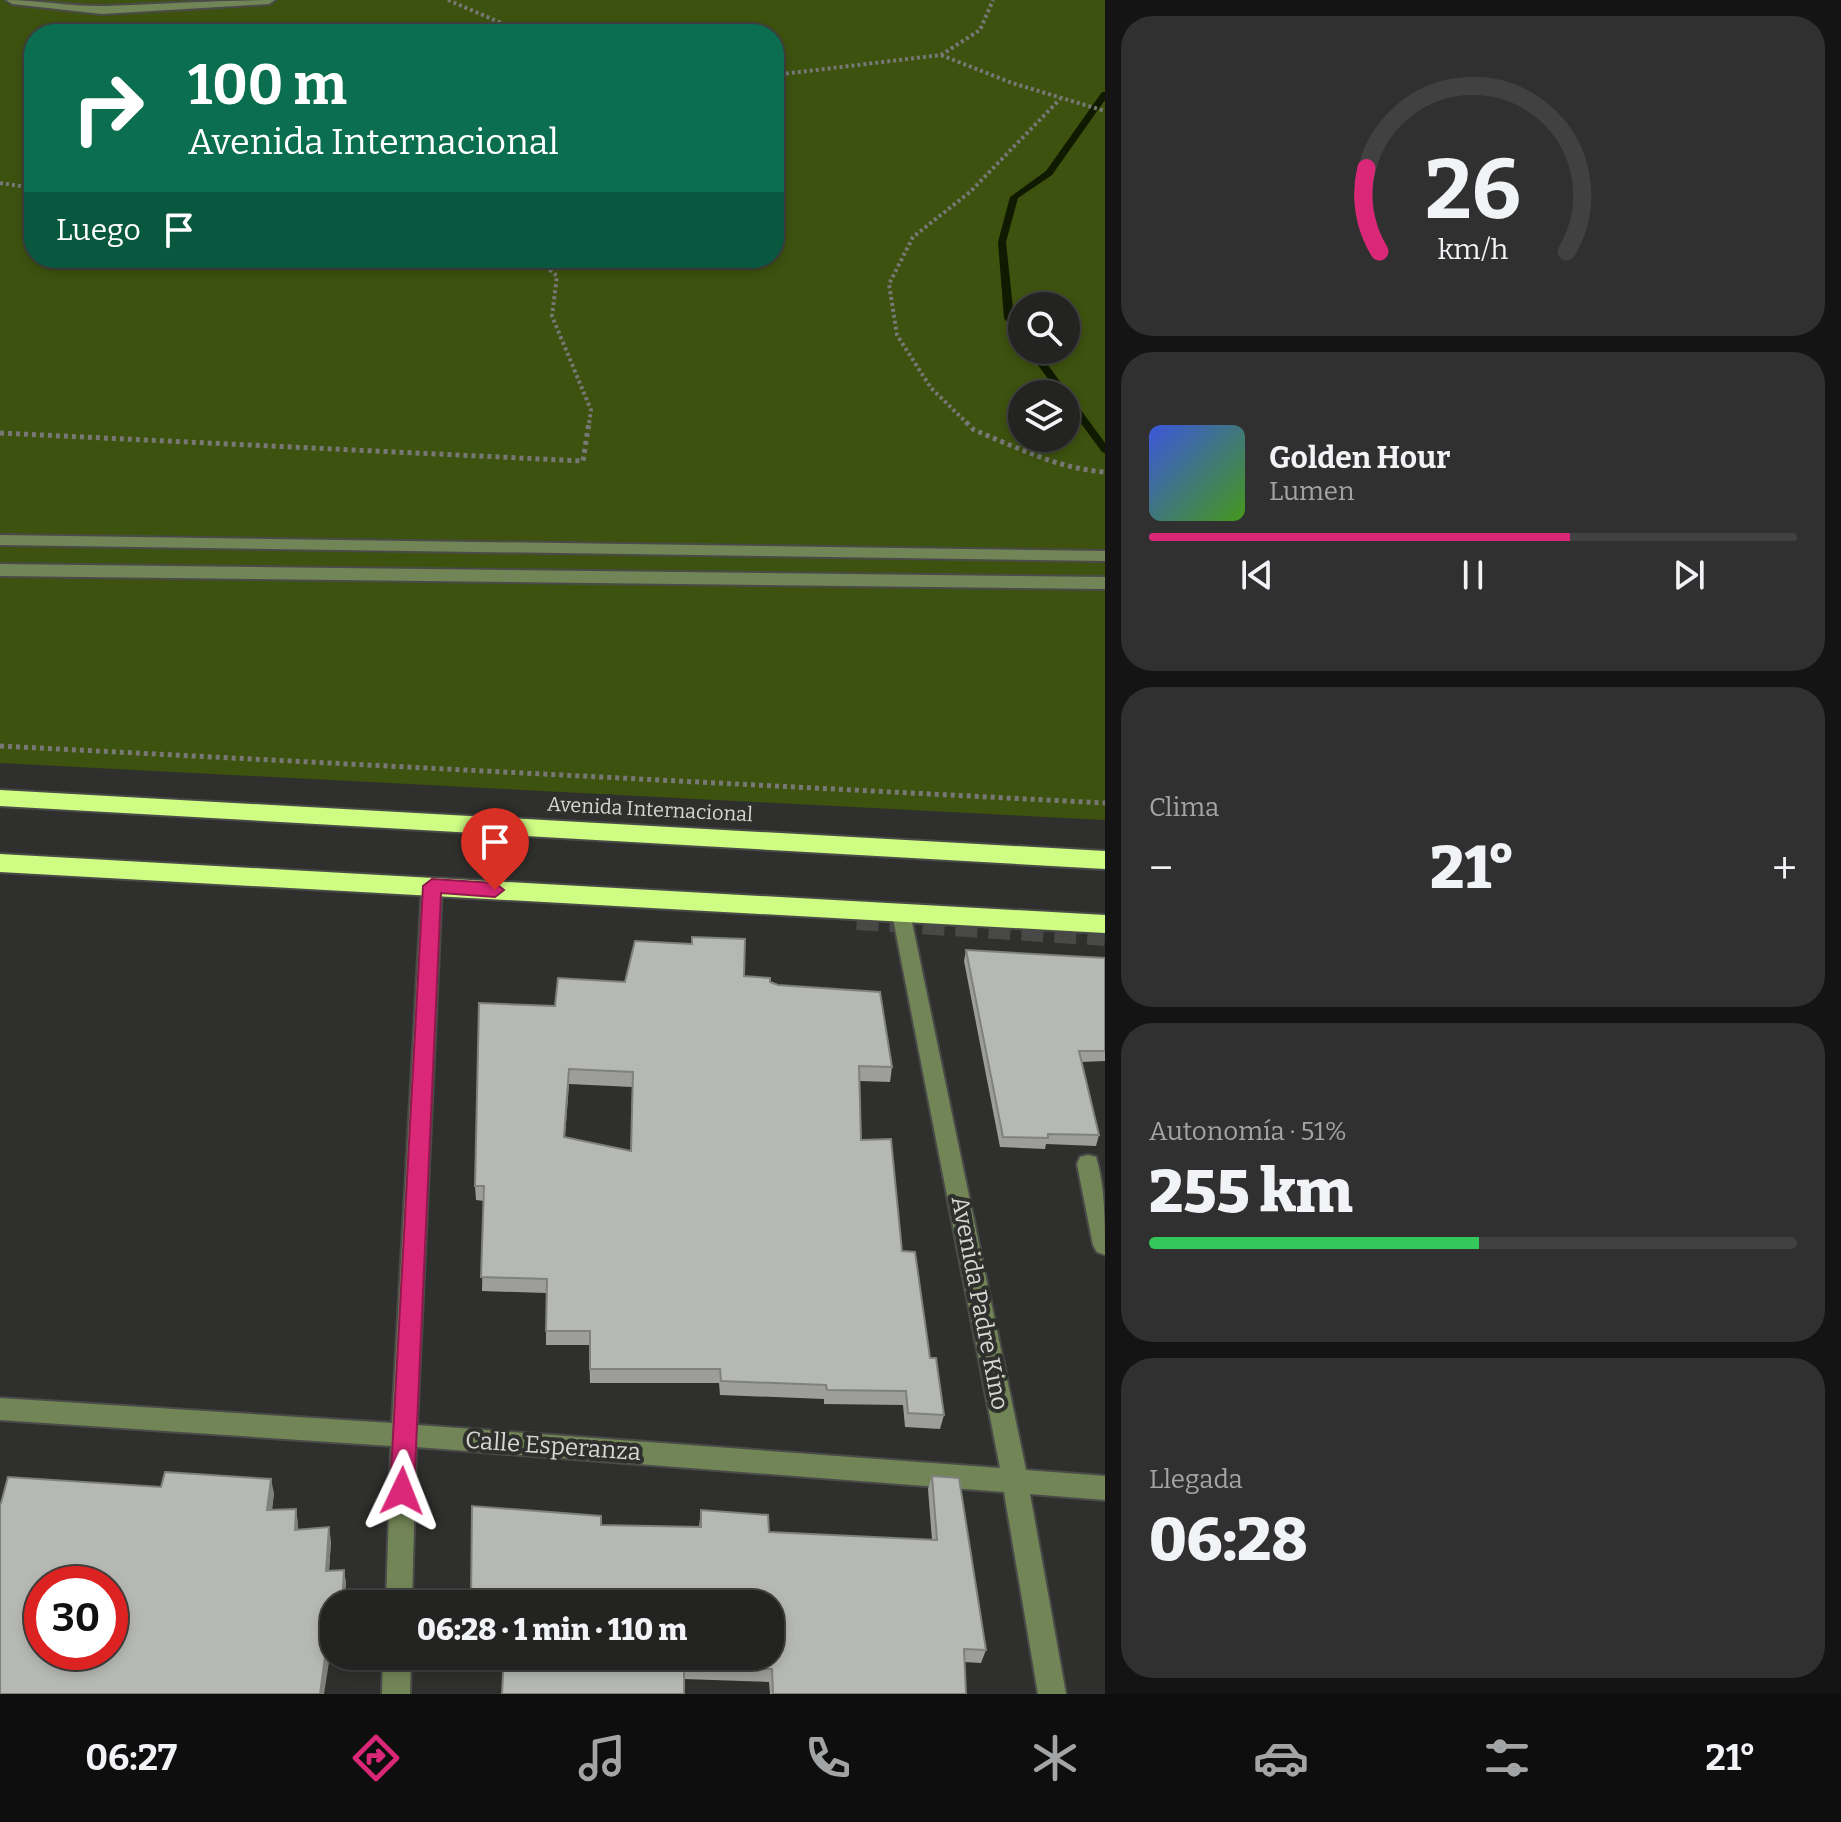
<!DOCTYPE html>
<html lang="es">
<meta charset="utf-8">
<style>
body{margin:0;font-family:Bitter,serif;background:#2f302f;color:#f1f3f6;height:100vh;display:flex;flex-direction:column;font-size:30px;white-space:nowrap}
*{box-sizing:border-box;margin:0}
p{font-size:26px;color:#a3a4a5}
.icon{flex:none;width:44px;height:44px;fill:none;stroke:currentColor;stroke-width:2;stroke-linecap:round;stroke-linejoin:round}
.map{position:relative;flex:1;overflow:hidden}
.sheet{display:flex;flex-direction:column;gap:16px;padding:16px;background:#131413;width:736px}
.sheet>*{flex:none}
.hud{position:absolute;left:24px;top:24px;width:760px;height:244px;border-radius:32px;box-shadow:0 4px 12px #0003,0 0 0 2px #404140;background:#0b6e4f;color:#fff;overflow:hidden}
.buttons{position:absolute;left:1008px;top:292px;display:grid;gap:16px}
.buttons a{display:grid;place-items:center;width:72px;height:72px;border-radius:50%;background:#232422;box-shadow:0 4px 12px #0003,0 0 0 2px #404140;font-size:40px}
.speed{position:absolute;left:24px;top:1566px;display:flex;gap:16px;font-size:40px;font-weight:700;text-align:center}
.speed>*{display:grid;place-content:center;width:104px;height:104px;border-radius:50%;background:#232422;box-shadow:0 4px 12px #0003,0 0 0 2px #404140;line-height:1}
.speed .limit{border:12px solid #d22;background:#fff;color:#111}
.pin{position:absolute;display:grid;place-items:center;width:68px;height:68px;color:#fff;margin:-82px -34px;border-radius:50% 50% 50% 0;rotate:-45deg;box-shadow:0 0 8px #0007}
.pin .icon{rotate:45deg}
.me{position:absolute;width:88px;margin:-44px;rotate:2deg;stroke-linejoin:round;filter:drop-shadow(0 0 6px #0008)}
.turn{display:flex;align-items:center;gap:28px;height:168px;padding:0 32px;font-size:36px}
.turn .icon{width:104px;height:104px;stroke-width:2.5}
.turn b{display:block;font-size:56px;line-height:68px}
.then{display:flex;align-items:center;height:76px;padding:0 32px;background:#0003;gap:16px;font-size:30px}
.big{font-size:60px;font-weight:800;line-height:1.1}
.sheet .card{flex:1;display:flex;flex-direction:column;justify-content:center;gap:12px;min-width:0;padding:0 28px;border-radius:32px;background:#2f302f}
.sheet .dial{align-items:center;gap:0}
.dial svg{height:208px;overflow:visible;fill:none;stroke:#404140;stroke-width:7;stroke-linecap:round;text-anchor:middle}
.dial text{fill:#f1f3f6;stroke:none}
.song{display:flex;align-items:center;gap:24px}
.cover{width:96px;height:96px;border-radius:12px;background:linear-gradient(135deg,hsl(230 70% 55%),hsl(100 70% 35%))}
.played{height:8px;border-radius:4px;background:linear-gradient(90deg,#db2777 65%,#404140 65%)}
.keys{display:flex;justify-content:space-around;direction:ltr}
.heat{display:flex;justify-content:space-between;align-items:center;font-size:44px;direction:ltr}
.charge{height:12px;border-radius:6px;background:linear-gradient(90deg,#34c759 51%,#404140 0)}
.trip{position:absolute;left:320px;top:1590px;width:464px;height:80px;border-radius:32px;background:#232422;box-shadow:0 4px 12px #0003,0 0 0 2px #404140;font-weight:800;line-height:80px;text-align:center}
.tab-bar{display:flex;height:128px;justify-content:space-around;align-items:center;background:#0e0e0e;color:#a3a4a5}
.tab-bar .icon{width:56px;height:56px}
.tab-bar .current{color:#db2777}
.tab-bar b{font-size:36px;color:#f1f3f6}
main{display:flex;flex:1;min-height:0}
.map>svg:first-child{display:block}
.green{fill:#3d520f;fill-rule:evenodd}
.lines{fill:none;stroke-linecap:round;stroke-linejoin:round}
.stream{fill:#0f1a00;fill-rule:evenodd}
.highway-tunnel{stroke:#484946;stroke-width:22;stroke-dasharray:22 11;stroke-linecap:butt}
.minor-casing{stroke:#4a4b48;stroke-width:4}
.highway-casing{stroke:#4a4b48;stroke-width:4}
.path-far1{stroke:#777875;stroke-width:4;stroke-dasharray:3 3;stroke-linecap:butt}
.path{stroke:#777875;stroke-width:5;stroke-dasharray:4 4;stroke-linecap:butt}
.minor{fill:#728556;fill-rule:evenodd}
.highway{fill:#cffc83;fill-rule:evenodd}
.wall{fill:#9d9e9a;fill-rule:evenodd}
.shaded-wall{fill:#7f817d}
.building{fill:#b6b8b3;stroke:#7f817d;stroke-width:2;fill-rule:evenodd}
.route{fill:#db2777;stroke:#8e194d;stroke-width:2}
.labels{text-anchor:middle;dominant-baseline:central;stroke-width:8;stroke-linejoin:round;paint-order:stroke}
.street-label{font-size:20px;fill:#d6d7d4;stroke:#2f302d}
.near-street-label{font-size:24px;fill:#d6d7d4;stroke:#2f302d}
</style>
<main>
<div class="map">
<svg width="1105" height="1694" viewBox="0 0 1105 1694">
<rect width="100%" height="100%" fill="#2f302d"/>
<!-- green -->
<path class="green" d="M0 0H1105V820L0 763ZM34 34H774V258H34ZM1022 306H1066V350H1022ZM1022 394H1066V438H1022Z"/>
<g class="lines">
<!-- stream -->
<g class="stream">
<polygon points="1102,92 1105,92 1105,100 1052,175 1018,198 1006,242 1014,318 1022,330 1022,339 1019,338 1004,318 998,242 1010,197 1046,171"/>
<polygon points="1027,350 1037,350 1105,443 1105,453 1102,452 1066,403 1066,394 1059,394"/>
</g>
<!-- highway-tunnel -->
<polyline class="highway-tunnel" points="857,919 1105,935"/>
<!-- minor casing -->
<g class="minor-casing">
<g id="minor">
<path d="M6 0C39 0 73 7 106 6 162 4 219 0 275 0L269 4 102 14 12 4Z"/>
<polygon points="0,535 1105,551 1105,561 0,545"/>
<polygon points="0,564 1105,577 1105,589 0,576"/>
<polygon points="432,879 439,881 442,886 417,1425 1000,1468 892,913 895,908 909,908 1026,1470 1105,1476 1105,1500 1030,1494 1066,1694 1038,1694 1004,1492 416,1447 412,1604 386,1604 391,1446 0,1420 0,1398 392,1423 422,886 425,881"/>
<path d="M1088 1155 1096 1157C1105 1186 1105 1224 1105 1255L1097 1252 1093 1245 1077 1164 1080 1157Z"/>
<polygon points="383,1656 411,1656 410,1694 382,1694"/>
</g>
</g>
<!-- highway casing -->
<g class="highway-casing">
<g id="highway">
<polygon points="0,790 1105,851 1105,869 0,806"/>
<polygon points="0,854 1105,915 1105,933 0,872"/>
</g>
</g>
<!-- path-far1 -->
<g class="path-far1">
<polyline points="448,0 527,34"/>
<polyline points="941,55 1012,83 1105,111"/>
<polyline points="774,75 941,55 980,30 993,0"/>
<polyline points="0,183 34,188"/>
<polyline points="536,258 557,276 552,316 591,410 589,424"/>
<polyline points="968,424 931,388 897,335 889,284 913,237 970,192 1060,99"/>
</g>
<!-- path -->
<g class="path">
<path d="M966 422 974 430C1016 447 1059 469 1105 472"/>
<polyline points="0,433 583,461 589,422"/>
<polyline points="0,746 1105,803"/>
</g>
<!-- minor -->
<use href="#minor" class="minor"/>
<!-- highway -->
<use href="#highway" class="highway"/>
</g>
<!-- wall -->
<g class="wall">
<polygon points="966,950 1105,958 1105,1061 1081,1062 1099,1135 1096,1146 1046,1144 1045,1149 1000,1147 964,961"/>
<path d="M744 976 770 982 892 1067 890 1082 860 1081 861 1140 902 1251 944 1415 940 1429 905 1427 903 1405 824 1404V1399L720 1395 719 1383H590L589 1345H546V1293L482 1291 484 1201 476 1200 475 1186 555 1006 625 982ZM569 1084 632 1087 631 1151 565 1137Z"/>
<polygon points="932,1476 986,1650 981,1663 964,1662 966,1694 770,1694 769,1682 684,1679 601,1525 699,1527 701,1510 769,1532 932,1540 928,1489"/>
<polygon points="161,1487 274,1493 272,1510 296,1509 298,1529 331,1541 329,1571 344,1570 346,1584 334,1604 334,1656 330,1656"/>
</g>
<!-- shaded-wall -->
<g class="shaded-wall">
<polygon points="271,1479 274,1493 270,1524 267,1510"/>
<polygon points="296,1509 298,1523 297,1544 295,1530"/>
<polygon points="329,1527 331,1541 328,1585 326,1571"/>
<polygon points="344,1570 346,1584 345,1604 342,1604"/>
<polygon points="327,1642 330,1656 324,1694 320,1694"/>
</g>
<!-- building -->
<g class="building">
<path d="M692 937 745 939 744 976 770 978V982L778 985 880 992 892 1067 859 1066 861 1140 891 1139 902 1251 915 1252 930 1358H936L944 1415 908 1413 906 1391 827 1390 826 1385 721 1381 720 1369H590V1331H546L547 1279 481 1277 484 1186H475L479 1003 555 1006 558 978 625 982 635 941 692 944ZM569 1069 633 1072 631 1151 564 1137Z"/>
<polygon points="966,950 1105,958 1105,1051 1079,1051 1099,1135 1048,1134 1048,1138 1003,1137"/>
<path d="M165 1472 271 1479 267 1510 296 1509 295 1530 329 1527 326 1571 344 1570 342 1604H334V1643L327 1642 320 1694H0V1503H1L8 1477 161 1487ZM42 1584H110V1652H42Z"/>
<polygon points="932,1476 959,1478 986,1650 964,1649 966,1694 773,1694 772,1669 684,1667 684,1694 502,1694 504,1656 770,1656 770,1604 471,1604 472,1506 601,1516 601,1525 701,1527 701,1510 768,1515 769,1532 937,1540"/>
</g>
<!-- route -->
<polygon class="route" points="432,879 495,883 504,890 495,897 441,893 414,1491 410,1499 402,1502 394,1499 390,1491 423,886"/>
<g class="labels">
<!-- street labels -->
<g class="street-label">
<text transform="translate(650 809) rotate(3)">Avenida Internacional</text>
</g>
<!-- near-street labels -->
<g class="near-street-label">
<text transform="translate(980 1303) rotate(79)">Avenida Padre Kino</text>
<text transform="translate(553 1446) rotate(4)">Calle Esperanza</text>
</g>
</g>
</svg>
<div class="buttons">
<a><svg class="icon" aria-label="search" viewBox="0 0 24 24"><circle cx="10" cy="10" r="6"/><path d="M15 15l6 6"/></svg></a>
<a><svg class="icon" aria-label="layers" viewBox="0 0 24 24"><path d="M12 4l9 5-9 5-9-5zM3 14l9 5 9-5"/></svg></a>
</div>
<div class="speed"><div class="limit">30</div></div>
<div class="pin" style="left:495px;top:890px;background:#d93025"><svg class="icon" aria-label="arrive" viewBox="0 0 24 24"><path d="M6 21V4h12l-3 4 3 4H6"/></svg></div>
<svg class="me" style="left:402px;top:1491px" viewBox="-20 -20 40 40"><path d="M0-17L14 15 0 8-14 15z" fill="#db2777" stroke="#fff" stroke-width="4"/></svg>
<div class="trip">06:28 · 1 min · 110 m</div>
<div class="hud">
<div class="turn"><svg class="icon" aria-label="right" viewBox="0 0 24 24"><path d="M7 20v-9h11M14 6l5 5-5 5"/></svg><div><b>100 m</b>Avenida Internacional</div></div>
<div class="then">Luego<svg class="icon" aria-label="arrive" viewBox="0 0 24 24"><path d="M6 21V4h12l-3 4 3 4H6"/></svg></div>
</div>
</div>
<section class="sheet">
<div class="card dial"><svg viewBox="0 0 100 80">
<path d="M14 69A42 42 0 1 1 86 69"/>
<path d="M14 69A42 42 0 0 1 9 37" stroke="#db2777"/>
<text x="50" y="56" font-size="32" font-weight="700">26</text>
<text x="50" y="72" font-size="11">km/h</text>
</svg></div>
<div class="card">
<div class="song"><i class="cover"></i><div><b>Golden Hour</b><p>Lumen</p></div></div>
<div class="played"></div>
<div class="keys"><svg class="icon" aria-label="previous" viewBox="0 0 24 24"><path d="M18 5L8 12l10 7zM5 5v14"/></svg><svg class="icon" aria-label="pause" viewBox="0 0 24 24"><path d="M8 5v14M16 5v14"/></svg><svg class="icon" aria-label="next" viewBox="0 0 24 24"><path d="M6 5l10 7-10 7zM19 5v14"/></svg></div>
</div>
<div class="card"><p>Clima</p>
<div class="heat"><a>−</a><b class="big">21°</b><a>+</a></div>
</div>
<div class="card"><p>Autonomía · 51%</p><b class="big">255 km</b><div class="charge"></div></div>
<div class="card"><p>Llegada</p><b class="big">06:28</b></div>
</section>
</main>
<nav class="tab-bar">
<b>06:27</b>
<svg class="icon current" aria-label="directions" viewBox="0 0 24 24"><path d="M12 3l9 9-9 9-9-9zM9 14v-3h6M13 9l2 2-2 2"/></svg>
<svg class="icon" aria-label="music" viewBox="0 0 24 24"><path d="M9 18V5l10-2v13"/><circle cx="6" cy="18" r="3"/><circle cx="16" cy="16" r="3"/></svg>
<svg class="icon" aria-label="phone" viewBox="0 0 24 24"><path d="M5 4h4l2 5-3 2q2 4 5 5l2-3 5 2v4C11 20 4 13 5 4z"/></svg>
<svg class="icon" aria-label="climate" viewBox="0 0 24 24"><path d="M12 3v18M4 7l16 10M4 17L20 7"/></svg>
<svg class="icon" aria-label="car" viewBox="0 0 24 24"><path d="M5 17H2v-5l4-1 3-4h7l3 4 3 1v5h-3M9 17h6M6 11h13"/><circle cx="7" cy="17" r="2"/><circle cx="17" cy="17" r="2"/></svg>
<svg class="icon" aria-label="filters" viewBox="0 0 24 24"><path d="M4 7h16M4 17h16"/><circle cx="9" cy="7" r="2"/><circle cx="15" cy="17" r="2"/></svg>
<b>21°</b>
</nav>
